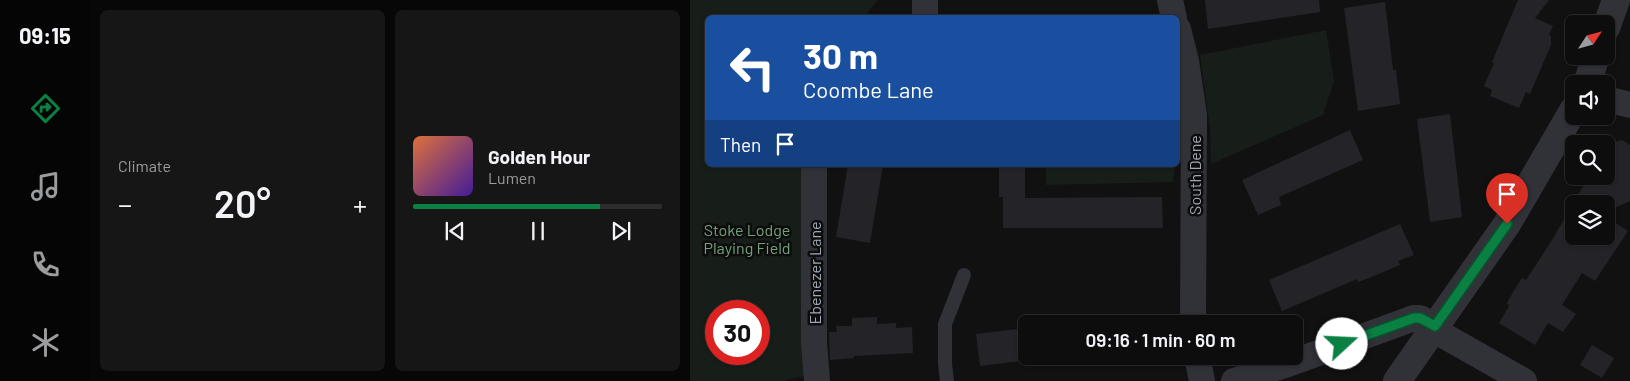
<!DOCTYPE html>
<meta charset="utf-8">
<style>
body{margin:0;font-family:Barlow,sans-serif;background:#161617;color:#f1f3f6;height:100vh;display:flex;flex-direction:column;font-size:19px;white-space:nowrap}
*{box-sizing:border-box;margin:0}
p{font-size:16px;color:#9a9c9e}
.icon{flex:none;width:28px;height:28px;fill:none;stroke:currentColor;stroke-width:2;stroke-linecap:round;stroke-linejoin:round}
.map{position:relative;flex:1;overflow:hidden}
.side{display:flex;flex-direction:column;gap:10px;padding:10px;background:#070708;width:600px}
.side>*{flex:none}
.top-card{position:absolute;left:15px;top:15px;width:475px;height:152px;border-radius:8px;box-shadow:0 1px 4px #0004,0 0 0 1px #2d2d2e;background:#1a4fa0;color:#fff;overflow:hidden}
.needle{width:32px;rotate:54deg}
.buttons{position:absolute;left:875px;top:15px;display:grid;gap:10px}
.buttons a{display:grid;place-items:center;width:50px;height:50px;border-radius:8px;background:#0d0d0e;box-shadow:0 1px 4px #0004,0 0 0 1px #2d2d2e;font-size:25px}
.speed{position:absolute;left:15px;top:300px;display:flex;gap:10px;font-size:25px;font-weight:700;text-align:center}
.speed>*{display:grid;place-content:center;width:65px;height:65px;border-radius:50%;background:#0d0d0e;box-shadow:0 1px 4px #0004,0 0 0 1px #2d2d2e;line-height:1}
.speed .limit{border:8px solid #d22;background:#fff;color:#111}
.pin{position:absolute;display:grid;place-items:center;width:42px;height:42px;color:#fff;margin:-51px -21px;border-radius:50% 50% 50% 0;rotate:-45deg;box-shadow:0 0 5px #0007}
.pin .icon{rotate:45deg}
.me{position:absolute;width:55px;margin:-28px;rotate:70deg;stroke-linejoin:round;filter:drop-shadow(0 0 4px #0008)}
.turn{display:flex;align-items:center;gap:18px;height:105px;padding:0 15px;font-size:22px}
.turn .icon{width:65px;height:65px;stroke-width:2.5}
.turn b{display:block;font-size:35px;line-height:42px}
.then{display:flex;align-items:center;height:48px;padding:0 15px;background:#0003;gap:10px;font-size:19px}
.big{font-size:38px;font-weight:600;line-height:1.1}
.side .widget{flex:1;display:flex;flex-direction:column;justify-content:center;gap:8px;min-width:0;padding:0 18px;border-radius:8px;background:#161617}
.song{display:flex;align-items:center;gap:15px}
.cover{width:60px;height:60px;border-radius:8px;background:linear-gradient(135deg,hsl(20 70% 55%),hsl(260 70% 35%))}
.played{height:5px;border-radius:2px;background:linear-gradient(90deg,#0b8043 75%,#2d2d2e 75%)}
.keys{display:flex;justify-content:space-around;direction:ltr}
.heat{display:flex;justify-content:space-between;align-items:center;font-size:28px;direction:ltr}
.side .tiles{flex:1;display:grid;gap:10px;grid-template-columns:repeat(2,1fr)}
.trip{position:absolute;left:328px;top:315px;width:285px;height:50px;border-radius:8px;background:#0d0d0e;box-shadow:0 1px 4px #0004,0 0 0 1px #2d2d2e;font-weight:600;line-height:50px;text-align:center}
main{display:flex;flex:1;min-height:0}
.tab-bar{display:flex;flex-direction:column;width:90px;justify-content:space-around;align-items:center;background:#050506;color:#9a9c9e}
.tab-bar .icon{width:35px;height:35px}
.tab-bar .active{color:#0b8043}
.tab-bar b{font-size:22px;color:#f1f3f6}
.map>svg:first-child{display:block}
.green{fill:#171d18;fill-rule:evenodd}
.building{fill:#242327}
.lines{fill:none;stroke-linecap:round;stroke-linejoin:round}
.service{stroke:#313238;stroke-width:14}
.minor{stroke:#313238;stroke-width:26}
.tertiary{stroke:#313238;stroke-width:28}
.route-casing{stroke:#07532c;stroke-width:12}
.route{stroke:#0b8043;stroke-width:9}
.labels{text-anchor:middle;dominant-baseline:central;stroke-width:5;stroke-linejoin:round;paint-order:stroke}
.street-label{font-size:16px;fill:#a0a5b5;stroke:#0c0c0d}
.park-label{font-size:16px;fill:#75a27b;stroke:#0c0c0d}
</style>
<main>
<nav class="tab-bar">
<b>09:15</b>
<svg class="icon active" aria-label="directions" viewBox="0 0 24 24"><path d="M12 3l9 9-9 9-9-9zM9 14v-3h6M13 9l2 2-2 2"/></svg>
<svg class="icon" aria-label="music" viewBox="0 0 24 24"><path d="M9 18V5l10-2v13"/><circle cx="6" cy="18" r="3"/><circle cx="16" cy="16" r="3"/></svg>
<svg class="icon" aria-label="phone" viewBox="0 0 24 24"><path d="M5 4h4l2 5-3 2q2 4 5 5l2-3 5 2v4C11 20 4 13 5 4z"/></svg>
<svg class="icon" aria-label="climate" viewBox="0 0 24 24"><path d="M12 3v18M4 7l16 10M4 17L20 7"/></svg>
</nav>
<section class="side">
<div class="tiles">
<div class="widget"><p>Climate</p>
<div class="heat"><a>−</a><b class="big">20°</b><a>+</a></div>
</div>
<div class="widget">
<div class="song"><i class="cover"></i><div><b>Golden Hour</b><p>Lumen</p></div></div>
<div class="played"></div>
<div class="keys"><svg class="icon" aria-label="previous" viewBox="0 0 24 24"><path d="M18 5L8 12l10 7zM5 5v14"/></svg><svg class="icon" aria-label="pause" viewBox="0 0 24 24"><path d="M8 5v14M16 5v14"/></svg><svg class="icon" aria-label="next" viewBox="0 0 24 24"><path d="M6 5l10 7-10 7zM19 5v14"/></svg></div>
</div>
</div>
</section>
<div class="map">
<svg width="940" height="381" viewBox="0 0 940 381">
<rect width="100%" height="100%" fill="#111112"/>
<!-- green -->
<g class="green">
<path d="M0 0H188L174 17 18 18V165H114L115 376 93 381H0ZM26 311H69V354H26Z"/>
<polygon points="636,30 644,81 633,115 521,164 520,129 510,55"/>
<polygon points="356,165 485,165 483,182 356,185"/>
</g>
<!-- building -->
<g class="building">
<polygon points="515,0 629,0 630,12 518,29"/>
<polygon points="828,0 859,0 845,18 863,26 859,35 861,36 861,45 840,94 836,92 829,108 800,96 802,90 794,86 804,63 802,62"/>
<polygon points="695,2 703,70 706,70 710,104 668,111 654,8"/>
<polygon points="760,114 772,217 740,222 727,119"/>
<polygon points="660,130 673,160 589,197 591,205 568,215 552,180"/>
<polygon points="932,140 940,145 940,201 916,212 916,204 884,204 884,236 916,236 916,217 938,231 905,281 892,273 872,305 886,314 873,332 858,323 845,345 809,323 819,306 817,303 823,292 832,278 836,280 862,240 899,176 916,176 917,146 920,143"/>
<polygon points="158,165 193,165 180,243 146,237"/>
<polygon points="309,165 335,165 335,198 472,197 473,228 313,228 313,197 309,197"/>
<polygon points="710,224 724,255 708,261 710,265 679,278 668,282 667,279 592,311 579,280"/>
<polygon points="446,314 446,324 370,324"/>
<polygon points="187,317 187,324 206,323 206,328 222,327 223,353 164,356 164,358 140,360 139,332 147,332 146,326 162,326 162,318"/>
<polygon points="336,328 336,356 372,356 290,366 286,334"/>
<polygon points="902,345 924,358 912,378 890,365"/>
</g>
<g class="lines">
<!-- service -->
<polyline class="service" points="257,381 255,364 255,324 274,275"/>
<!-- minor -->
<g class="minor">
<polyline points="480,0 484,18"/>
<polyline points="235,2 235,18"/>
<polyline points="488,29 496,61 504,115 503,324"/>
<polyline points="916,99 940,105"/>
<polyline points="124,165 124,343 127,381"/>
<polyline points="744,330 834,381"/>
<polyline points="507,356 512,381"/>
<polyline points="544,381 598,364 724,318 730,318 745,326"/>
</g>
<!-- tertiary -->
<g class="tertiary">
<polyline points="916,28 926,0"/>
<polyline points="897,84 906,56"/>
<polyline points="707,381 817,224 884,109"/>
</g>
</g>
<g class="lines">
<!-- route casing -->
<g class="route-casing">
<polyline id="route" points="652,344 724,318 730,318 745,326 817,224"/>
</g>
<!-- route -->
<use href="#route" class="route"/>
</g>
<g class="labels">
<!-- street labels -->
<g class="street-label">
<text transform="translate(504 175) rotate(-90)">South Dene</text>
<text transform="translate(124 273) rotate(-90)">Ebenezer Lane</text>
</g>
<!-- park labels -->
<g class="park-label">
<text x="57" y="229">Stoke Lodge<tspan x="57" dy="18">Playing Field</tspan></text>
</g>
</g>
</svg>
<div class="buttons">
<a><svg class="needle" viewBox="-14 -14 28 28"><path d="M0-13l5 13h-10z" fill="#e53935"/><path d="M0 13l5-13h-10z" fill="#9a9c9e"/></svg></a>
<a><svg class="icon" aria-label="sound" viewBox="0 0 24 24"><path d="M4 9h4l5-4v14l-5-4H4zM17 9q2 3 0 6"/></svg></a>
<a><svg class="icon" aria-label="search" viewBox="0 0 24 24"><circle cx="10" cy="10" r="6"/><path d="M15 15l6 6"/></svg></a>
<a><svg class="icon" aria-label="layers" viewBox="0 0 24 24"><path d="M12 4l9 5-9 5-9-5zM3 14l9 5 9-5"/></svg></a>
</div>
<div class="speed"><div class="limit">30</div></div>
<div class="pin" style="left:817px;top:224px;background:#d93025"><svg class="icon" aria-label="arrive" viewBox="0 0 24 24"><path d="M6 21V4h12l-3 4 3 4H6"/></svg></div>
<svg class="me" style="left:652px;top:344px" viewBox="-20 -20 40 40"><circle r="19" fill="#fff"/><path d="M0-13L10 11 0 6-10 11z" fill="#0b8043"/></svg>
<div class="trip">09:16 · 1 min · 60 m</div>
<div class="top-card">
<div class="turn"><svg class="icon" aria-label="left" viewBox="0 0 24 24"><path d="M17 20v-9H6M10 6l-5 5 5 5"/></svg><div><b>30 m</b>Coombe Lane</div></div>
<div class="then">Then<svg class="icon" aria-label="arrive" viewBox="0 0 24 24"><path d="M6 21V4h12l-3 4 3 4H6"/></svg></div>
</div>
</div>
</main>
